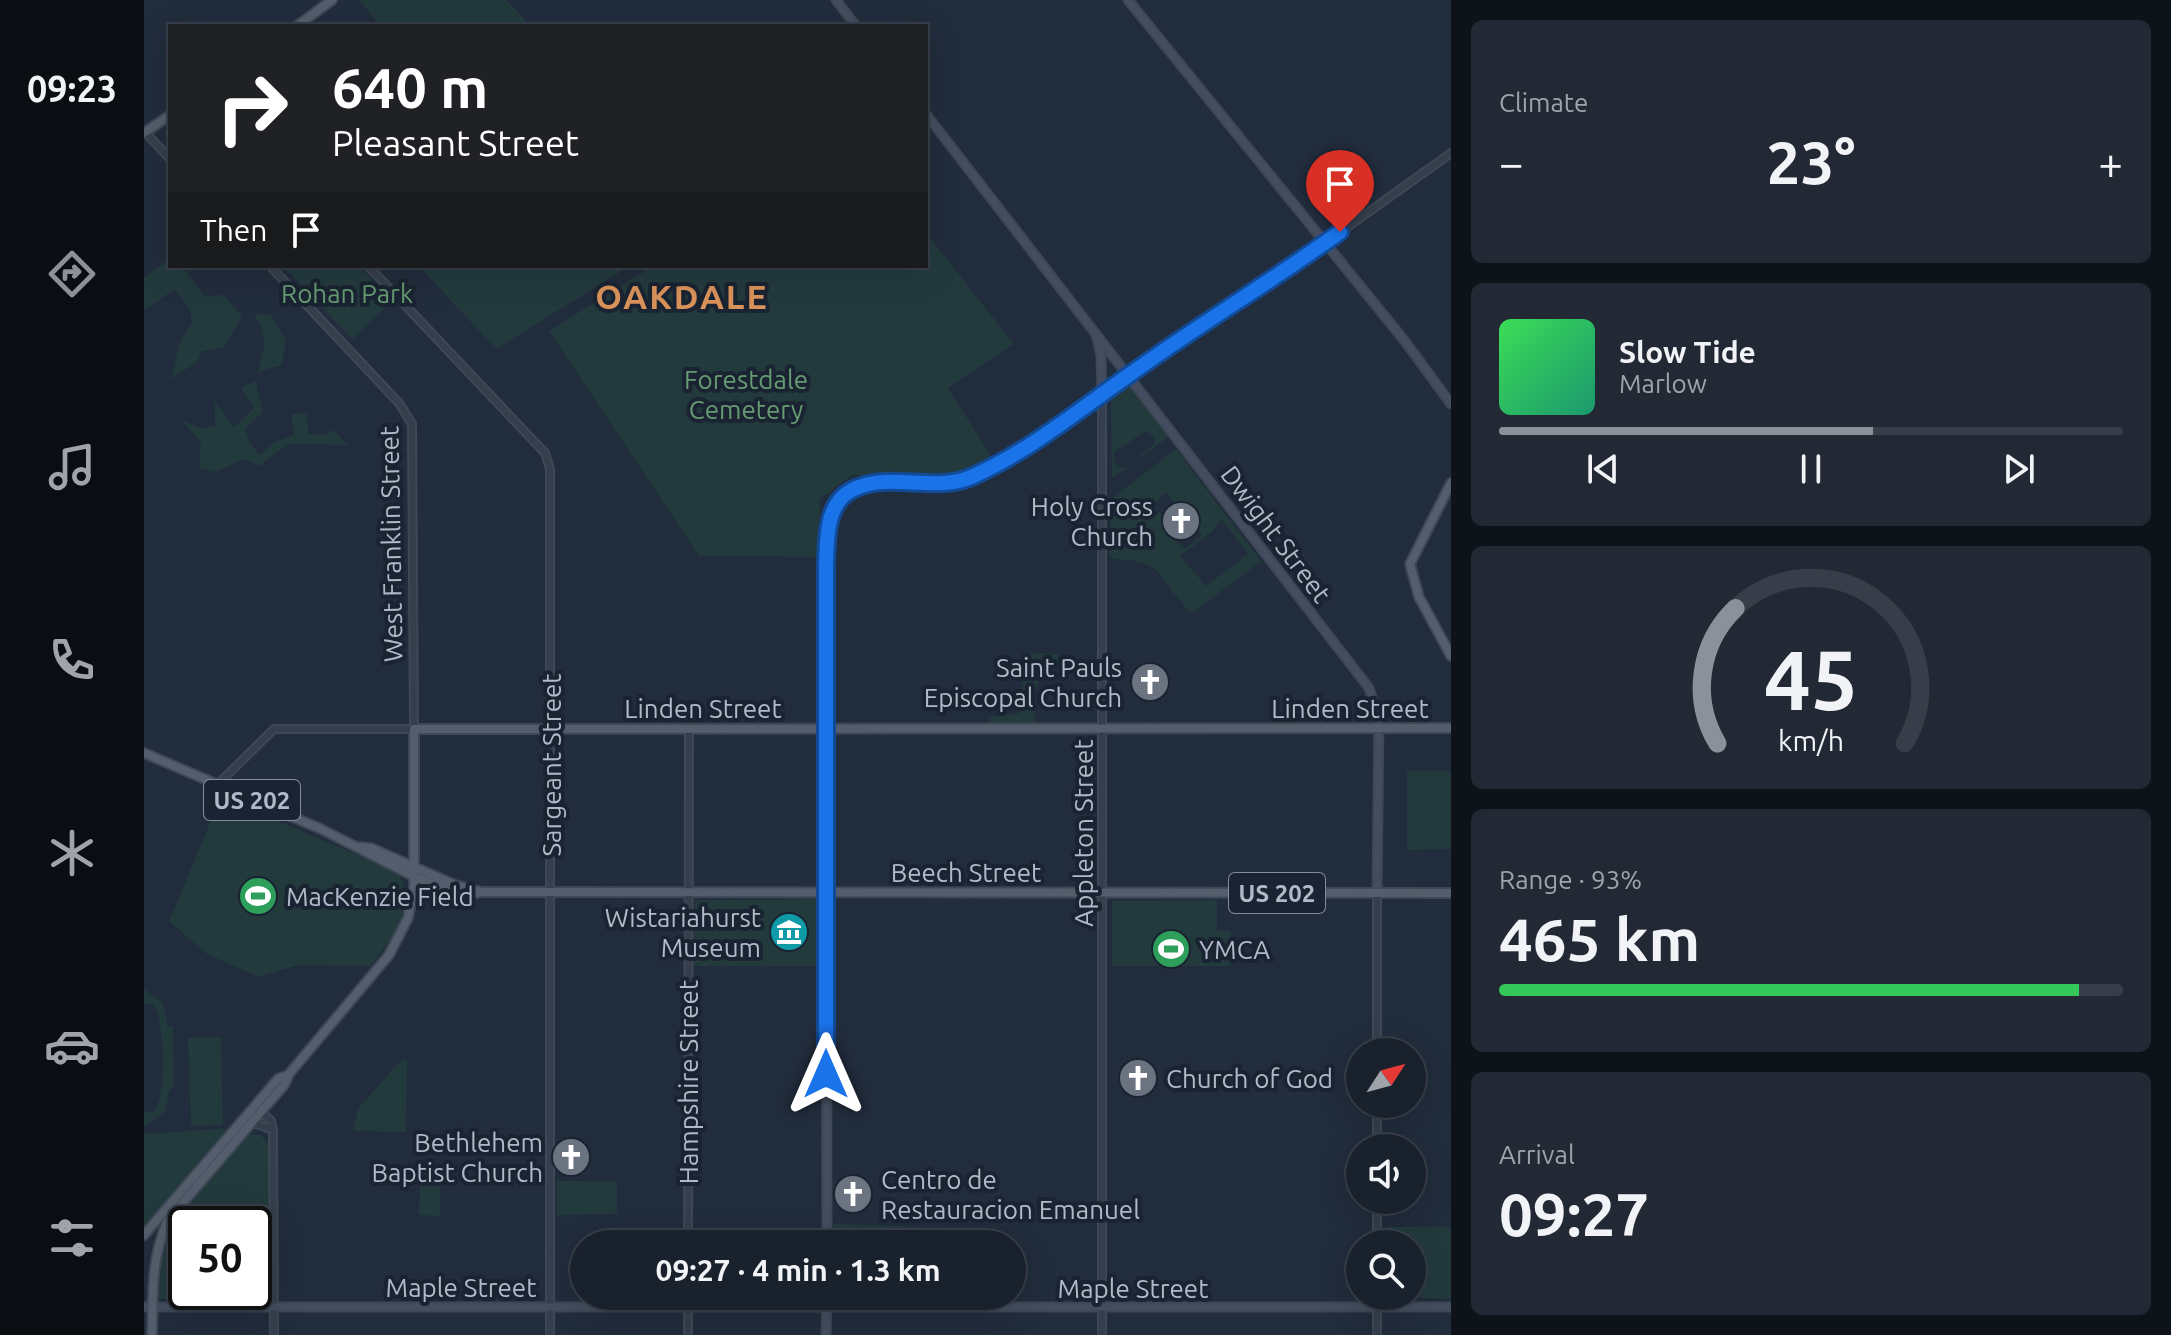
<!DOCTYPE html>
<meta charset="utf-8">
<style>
body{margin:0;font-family:Ubuntu,sans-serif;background:#222935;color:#f1f3f6;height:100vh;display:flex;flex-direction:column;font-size:30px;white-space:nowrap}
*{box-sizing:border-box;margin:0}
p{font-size:26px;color:#9fa3aa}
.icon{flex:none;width:44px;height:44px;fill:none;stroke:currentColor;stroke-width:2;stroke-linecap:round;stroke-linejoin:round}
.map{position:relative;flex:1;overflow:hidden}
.panel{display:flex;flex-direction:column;gap:20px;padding:20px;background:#0e1219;width:720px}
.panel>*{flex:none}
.hud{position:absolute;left:24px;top:24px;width:760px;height:244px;border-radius:0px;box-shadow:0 8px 32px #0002,0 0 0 2px #373e49;background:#202124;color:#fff;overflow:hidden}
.needle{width:52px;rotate:54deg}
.tools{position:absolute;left:1202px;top:1038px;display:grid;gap:16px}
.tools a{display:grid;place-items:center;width:80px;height:80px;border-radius:50%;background:#19212d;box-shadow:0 8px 32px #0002,0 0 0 2px #373e49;font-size:40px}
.speed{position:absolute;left:24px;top:1206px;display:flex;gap:16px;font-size:40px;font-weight:700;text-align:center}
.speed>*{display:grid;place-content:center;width:104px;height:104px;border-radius:50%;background:#19212d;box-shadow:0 8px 32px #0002,0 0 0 2px #373e49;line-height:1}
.speed .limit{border:4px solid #111;border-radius:12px;background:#fff;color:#111}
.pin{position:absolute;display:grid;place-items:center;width:68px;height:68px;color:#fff;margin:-82px -34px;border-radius:50% 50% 50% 0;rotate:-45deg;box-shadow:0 0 8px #0007}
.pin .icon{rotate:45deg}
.me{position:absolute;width:88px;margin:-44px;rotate:0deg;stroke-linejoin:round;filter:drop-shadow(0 0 6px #0008)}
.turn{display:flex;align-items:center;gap:28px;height:168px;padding:0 32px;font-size:36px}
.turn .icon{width:104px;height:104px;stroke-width:2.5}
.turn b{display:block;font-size:56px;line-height:68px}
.then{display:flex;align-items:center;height:76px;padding:0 32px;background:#0003;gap:16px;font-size:30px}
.big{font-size:60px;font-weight:700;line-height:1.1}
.panel .widget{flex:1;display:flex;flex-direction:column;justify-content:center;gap:12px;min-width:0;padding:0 28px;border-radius:12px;background:#222935}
.panel .dial{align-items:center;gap:0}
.dial svg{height:208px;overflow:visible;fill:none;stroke:#373e49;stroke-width:7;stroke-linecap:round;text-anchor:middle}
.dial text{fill:#f1f3f6;stroke:none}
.song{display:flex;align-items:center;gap:24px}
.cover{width:96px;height:96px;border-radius:12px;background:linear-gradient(135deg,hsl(130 70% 55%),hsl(160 70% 35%))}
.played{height:8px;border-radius:4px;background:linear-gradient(90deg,#8c9099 60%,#373e49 60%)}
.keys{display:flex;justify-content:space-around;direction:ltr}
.heat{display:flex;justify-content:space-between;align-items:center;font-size:44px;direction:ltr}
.charge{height:12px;border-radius:6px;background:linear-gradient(90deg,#34c759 93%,#373e49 0)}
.trip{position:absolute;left:426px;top:1230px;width:456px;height:80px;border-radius:40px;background:#19212d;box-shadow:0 8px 32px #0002,0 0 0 2px #373e49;font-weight:700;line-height:80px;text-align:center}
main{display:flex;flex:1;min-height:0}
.tabs{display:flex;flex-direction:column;width:144px;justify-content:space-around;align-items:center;background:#0a0d12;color:#9fa3aa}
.tabs .icon{width:56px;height:56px}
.tabs .current{color:#8c9099}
.tabs b{font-size:36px;color:#f1f3f6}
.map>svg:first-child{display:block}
.green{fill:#233a3d;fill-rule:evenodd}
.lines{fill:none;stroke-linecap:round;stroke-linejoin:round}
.tertiary-casing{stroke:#3e4755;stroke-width:10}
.secondary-casing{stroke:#3e4755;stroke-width:11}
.primary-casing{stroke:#3e4755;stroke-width:12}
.tertiary{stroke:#353e4c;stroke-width:6}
.secondary{stroke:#434d5f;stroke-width:7}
.primary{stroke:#535d6c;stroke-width:8}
.route-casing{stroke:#114b97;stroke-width:20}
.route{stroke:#1a73e8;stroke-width:14}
.labels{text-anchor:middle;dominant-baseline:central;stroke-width:8;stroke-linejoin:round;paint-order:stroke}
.shield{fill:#1a2331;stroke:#838c9b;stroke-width:2}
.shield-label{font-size:24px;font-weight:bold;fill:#b0b9c8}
.park-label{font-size:26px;fill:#669a72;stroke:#1a2331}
.poi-label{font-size:26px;fill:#b0b9c8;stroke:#1a2331;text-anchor:end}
.street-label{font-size:26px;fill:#b0b9c8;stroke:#1a2331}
.district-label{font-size:34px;font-weight:bold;letter-spacing:2px;fill:#d9925a;stroke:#1a2331}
</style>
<main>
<nav class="tabs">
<b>09:23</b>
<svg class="icon current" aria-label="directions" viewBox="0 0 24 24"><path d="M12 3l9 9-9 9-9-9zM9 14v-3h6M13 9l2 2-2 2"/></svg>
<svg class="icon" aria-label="music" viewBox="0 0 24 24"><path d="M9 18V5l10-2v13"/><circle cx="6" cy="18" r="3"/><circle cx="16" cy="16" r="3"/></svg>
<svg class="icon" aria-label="phone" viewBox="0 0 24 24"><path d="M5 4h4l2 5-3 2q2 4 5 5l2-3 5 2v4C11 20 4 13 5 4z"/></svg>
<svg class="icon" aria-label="climate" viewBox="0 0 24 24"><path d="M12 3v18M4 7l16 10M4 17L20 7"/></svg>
<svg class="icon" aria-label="car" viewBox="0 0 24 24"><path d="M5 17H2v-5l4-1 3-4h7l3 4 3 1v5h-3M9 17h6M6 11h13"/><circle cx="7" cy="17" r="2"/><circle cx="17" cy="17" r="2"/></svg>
<svg class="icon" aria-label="filters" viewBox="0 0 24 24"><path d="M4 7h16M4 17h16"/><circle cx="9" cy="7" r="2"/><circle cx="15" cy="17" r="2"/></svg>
</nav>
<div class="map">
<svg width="1307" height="1335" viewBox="0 0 1307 1335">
<rect width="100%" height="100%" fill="#212c3c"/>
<!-- green -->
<g class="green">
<polygon points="215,0 362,0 387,26 237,26"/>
<polygon points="782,233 870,344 804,388 847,456 818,475 708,475 676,499 674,557 555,556 405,331 509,266 782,266"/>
<polygon points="26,258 26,266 38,266 61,297 79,295 98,317 79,348 58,351 53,362 27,379 36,341 48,323 46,310 31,289 0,310 0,278"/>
<polygon points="139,266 215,266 248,301 208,339"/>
<polygon points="275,266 486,266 352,349"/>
<path d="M110 314 127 315 142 340 138 365 114 372C121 347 124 337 110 314Z"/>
<polygon points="112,381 119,412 101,429 106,443 116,455 130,442 150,435 147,414 163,413 164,434 181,435 189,430 204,445 144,444 115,466 100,459 71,472 55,468 57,443 37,419 55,428 71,426 70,400 90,427 110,408 97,388"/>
<path d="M985 385 1024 437 968 478 967 399ZM1002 431 1011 438V443L982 468 974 467 969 460 970 452Z"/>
<path d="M1032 449 1117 561 1048 613C1013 581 1024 560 969 559L966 556 967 499ZM1022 492 1039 517 1045 514 1058 535 1041 549 1023 535 1028 528 1015 511 1012 516 1008 514 1014 510 1007 503H1012ZM1077 519 1104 554 1062 586 1036 556 1069 531Z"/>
<polygon points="881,653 915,654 914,663 896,663 893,688 890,690 891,724 846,724 845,717 876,713"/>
<polygon points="1263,771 1307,771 1307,849 1263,850"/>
<path d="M77 797 254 872C275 905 247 941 226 966L154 965 115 977 63 954 25 921Z"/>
<polygon points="676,899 673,966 550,966 551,900"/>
<polygon points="1073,900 1073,930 1087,931 1087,966 968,966 968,901"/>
<path d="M0 989 19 1004 24 1026 29 1027 30 1088 26 1089 21 1111 0 1127V1112L10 1111C23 1097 21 1019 9 1004H0Z"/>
<polygon points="77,1037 79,1125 47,1126 44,1038"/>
<polygon points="263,1059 262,1132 209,1131 214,1109 256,1061"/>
<polygon points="88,1128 0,1230 0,1134"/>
<path d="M104 1134 117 1135 125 1146 123 1300 15 1299 17 1258 36 1215ZM42 1224H110V1292H42Z"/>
<polygon points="276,1181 296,1181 296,1216 275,1215"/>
<polygon points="413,1181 473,1181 473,1214 413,1215"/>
<polygon points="690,1224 812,1228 813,1244 690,1244"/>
<polygon points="1243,1227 1307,1227 1307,1299 1244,1296 1268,1296 1268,1244 1243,1244"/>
<polygon points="555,1229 614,1230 614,1244 555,1244"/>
</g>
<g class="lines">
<!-- tertiary casing -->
<g class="tertiary-casing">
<g id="tertiary">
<polyline points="1,132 26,159"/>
<polyline points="1181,243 1307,153"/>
<polyline points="224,266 401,453 406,469 406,1335"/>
<polyline points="73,785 130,729 270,729 268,424 255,403 126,266"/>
<polyline points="1233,893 1233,1052"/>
<polyline points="1233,1104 1233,1148"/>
<polyline points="111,1106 127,1121 129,1130 130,1335"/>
<polyline points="107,1122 129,1130"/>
<polyline points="544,1244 545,728"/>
<polyline points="1233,1244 1233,1200"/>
<polyline points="544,1335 544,1296"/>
<polyline points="958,1335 958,395"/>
<polyline points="1233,1335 1233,1296"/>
</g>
</g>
<!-- secondary casing -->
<g class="secondary-casing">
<g id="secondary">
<polyline points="692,0 712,26"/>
<polyline points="984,0 1260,340 1307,404"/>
<polyline points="782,114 1225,688 1235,718 1233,893"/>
<polyline points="952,334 957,355 958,395"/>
<path d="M683 1244 682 566C683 548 682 528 689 511 706 468 773 488 809 482 822 480 832 475 843 469L958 395 1181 243"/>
<polyline points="0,1307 1307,1307"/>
<polyline points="682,1335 683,1296"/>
</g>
</g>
<!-- primary casing -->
<g class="primary-casing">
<g id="primary">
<polyline points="153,26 188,0"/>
<polyline points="0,133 26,115"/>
<polyline points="1307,483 1266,564 1275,597 1307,656"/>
<polyline points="0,753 177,829 269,876 314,894 333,893"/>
<polyline points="216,847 227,848 311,885 338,892 1307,893"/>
<polyline points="0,1235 134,1079 144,1075"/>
<path d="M8 1335C9 1294 7 1258 24 1220L140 1085 145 1074 245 955 264 918 270 888V729L1307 728"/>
</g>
</g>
<!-- tertiary -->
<use href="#tertiary" class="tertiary"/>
<!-- secondary -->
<use href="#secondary" class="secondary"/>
<!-- primary -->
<use href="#primary" class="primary"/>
</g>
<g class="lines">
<!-- route casing -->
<g class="route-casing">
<path id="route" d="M682 1074V566C683 540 681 504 708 490 743 471 791 493 827 477 884 452 935 410 985 375 1054 325 1127 282 1196 232"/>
</g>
<!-- route -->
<use href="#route" class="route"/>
</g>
<!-- icons -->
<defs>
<g id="church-disc" transform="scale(2)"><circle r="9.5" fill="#6b7280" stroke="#1a2331"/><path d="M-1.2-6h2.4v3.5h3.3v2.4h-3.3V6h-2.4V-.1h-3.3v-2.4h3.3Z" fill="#fff"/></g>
<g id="stadium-disc" transform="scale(2)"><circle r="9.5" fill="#2e9e5b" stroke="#1a2331"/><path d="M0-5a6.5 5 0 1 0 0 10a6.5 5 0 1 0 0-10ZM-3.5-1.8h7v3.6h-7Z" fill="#fff"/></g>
<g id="museum-disc" transform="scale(2)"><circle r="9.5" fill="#0f9aa8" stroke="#1a2331"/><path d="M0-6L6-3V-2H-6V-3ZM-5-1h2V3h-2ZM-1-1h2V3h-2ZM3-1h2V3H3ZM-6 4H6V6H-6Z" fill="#fff"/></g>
</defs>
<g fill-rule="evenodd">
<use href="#church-disc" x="1037" y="521"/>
<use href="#church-disc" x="1006" y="682"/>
<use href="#stadium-disc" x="114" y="896"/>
<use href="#museum-disc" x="645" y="932"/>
<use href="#stadium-disc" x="1027" y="949"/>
<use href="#church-disc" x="994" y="1078"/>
<use href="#church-disc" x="427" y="1157"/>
<use href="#church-disc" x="709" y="1194"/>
</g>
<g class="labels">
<!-- shield labels -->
<g class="shield">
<rect x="60" y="780" width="96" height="40" rx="6"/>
<rect x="1085" y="873" width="96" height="40" rx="6"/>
</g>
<g class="shield-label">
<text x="108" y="800">US 202</text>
<text x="1133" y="893">US 202</text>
</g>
<!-- park labels -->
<g class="park-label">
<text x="203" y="293">Rohan Park</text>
<text x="602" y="379">Forestdale<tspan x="602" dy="30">Cemetery</tspan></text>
</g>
<!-- poi labels -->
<g class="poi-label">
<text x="1009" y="506">Holy Cross<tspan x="1009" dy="30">Church</tspan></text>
<text x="978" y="667">Saint Pauls<tspan x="978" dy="30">Episcopal Church</tspan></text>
<text x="142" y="896" text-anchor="start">MacKenzie Field</text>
<text x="617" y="917">Wistariahurst<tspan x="617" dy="30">Museum</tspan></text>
<text x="1055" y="949" text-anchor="start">YMCA</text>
<text x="1022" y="1078" text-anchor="start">Church of God</text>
<text x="399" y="1142">Bethlehem<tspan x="399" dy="30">Baptist Church</tspan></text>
<text x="737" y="1179" text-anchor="start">Centro de<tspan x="737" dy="30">Restauracion Emanuel</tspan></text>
</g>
<!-- street labels -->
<g class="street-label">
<text transform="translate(1132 534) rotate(53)">Dwight Street</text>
<text transform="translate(247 544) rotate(-91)">West Franklin Street</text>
<text x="559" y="708">Linden Street</text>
<text x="1206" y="708">Linden Street</text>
<text transform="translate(407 765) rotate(-90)">Sargeant Street</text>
<text transform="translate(939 833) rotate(-90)">Appleton Street</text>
<text x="822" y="872">Beech Street</text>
<text transform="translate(544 1082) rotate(-90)">Hampshire Street</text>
<text x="317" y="1287">Maple Street</text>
<text x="989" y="1288">Maple Street</text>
</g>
<!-- district labels -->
<g class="district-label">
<text x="538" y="296">OAKDALE</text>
</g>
</g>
</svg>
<div class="tools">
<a><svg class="needle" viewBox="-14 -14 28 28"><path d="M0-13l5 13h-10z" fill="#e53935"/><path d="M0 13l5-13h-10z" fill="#9fa3aa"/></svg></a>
<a><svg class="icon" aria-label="sound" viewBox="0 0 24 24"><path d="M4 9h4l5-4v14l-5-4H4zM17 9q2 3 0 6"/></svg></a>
<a><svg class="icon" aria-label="search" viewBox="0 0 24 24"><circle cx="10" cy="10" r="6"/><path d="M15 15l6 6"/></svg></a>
</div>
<div class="speed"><div class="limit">50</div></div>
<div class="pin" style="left:1196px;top:232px;background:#d93025"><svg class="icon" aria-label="arrive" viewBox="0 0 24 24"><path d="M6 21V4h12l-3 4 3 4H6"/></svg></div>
<svg class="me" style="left:682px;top:1074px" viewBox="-20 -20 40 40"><path d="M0-17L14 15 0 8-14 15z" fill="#1a73e8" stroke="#fff" stroke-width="4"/></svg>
<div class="trip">09:27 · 4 min · 1.3 km</div>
<div class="hud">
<div class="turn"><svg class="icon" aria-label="right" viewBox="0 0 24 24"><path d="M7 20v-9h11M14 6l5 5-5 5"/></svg><div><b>640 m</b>Pleasant Street</div></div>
<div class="then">Then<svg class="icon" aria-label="arrive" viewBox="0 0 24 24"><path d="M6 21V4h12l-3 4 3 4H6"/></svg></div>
</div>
</div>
<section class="panel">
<div class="widget"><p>Climate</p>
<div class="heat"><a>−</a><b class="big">23°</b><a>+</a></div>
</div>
<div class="widget">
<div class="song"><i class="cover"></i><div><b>Slow Tide</b><p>Marlow</p></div></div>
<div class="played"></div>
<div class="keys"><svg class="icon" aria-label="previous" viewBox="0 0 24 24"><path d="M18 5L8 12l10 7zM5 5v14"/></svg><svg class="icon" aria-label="pause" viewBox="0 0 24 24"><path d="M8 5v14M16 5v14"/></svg><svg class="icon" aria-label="next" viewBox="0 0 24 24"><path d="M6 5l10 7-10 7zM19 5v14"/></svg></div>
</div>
<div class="widget dial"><svg viewBox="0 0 100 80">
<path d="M14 69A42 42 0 1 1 86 69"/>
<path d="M14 69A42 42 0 0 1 21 17" stroke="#8c9099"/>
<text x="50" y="56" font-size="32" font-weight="700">45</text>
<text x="50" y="72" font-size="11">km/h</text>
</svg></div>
<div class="widget"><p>Range · 93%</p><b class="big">465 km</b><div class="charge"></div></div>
<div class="widget"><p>Arrival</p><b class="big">09:27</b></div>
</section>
</main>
